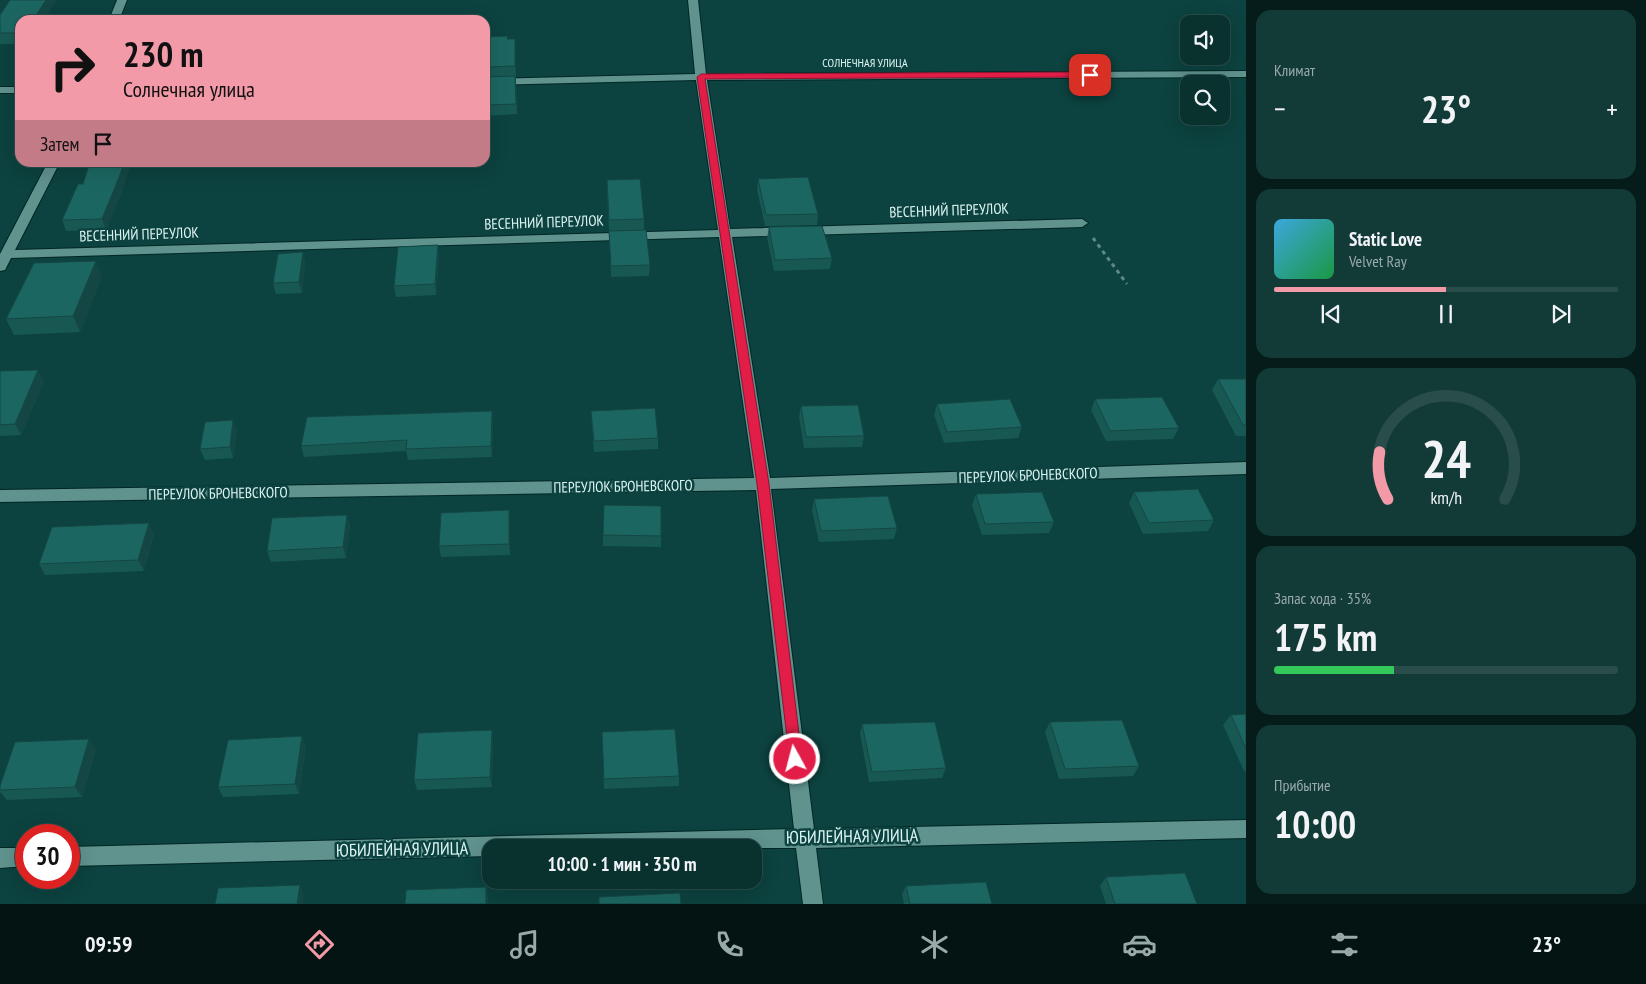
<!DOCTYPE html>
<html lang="ru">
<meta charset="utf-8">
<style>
body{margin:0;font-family:"PT Sans Narrow",sans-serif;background:#123a37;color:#f1f3f6;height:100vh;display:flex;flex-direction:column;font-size:19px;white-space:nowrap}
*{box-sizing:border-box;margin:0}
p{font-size:16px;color:#9aa}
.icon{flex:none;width:28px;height:28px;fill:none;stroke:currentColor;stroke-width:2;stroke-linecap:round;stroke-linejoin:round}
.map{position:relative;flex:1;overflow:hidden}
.details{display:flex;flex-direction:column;gap:10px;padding:10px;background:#051c1a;width:400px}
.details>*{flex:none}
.top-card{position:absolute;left:15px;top:15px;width:475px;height:152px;border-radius:15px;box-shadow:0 5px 20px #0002,0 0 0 1px #294d4b;background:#f39aa9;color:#111;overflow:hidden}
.tools{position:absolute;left:1180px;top:15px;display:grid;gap:10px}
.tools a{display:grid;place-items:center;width:50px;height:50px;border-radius:10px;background:#09322f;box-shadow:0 5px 20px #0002,0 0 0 1px #294d4b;font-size:25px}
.speed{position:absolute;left:15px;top:824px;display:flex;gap:10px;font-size:25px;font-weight:700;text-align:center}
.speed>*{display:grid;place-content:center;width:65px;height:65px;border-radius:50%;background:#09322f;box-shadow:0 5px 20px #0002,0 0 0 1px #294d4b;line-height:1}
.speed .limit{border:8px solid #d22;background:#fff;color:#111}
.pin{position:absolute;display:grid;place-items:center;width:42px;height:42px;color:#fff;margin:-21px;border-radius:10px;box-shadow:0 2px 8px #0006}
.me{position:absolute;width:55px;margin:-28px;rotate:353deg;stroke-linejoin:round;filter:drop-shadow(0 0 4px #0008)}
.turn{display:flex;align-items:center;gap:18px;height:105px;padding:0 25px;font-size:22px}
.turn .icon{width:65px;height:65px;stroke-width:2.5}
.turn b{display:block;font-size:35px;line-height:42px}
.then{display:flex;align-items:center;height:48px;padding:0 25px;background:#0003;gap:10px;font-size:19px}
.big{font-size:38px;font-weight:700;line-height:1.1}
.details .tile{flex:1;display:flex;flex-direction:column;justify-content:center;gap:8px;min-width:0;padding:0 18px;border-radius:15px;background:#123a37}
.details .dial{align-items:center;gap:0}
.dial svg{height:130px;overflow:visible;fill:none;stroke:#294d4b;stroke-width:7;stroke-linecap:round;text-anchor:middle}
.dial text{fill:#f1f3f6;stroke:none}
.song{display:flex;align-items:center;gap:15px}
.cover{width:60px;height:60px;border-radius:8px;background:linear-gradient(135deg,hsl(200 70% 55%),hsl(140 70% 35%))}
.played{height:5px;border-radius:2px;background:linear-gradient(90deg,#f39aa9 50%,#294d4b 50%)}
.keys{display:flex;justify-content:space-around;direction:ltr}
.heat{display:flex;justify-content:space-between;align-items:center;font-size:28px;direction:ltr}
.charge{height:8px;border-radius:4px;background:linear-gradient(90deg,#34c759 35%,#294d4b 0)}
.trip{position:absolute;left:482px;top:839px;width:280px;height:50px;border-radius:15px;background:#09322f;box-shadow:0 5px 20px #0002,0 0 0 1px #294d4b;font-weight:700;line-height:50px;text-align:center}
.tabs{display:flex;height:80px;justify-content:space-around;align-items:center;background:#041413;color:#9aa}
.tabs .icon{width:35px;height:35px}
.tabs .selected{color:#f39aa9}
.tabs b{font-size:22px;color:#f1f3f6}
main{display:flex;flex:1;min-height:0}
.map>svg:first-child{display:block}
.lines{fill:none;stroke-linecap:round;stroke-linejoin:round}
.street-casing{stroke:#002725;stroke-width:2}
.path{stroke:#5e8986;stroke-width:3;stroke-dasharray:4 4;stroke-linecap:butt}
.street{fill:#60928e;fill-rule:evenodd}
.wall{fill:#185853}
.shaded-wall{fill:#144744}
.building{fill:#1c6661;stroke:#144744}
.route{fill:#e11d48;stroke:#92132f}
.labels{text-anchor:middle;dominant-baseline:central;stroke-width:5;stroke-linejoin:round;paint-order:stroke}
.far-street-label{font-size:12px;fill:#dcf5f3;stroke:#0c423f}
.street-label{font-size:15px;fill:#dcf5f3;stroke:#0c423f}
.near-street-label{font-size:18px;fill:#dcf5f3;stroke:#0c423f}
</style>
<main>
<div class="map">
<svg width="1246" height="904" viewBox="0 0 1246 904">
<rect width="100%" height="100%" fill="#0c423f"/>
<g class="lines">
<!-- street casing -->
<g class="street-casing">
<g id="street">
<polygon points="117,0 127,0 119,20 109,20"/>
<polygon points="688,0 698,0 706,74 1246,71 1246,77 707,80 730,229 1082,219 1088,223 1082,227 732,237 770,478 1246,462 1246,474 771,489 814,829 1246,820 1246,838 816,848 823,904 803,904 796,848 491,848 491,856 69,866 69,847 794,829 756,490 0,502 0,490 754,478 719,237 11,258 5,270 0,271 0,254 48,162 60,162 15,250 718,230 696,80 485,85 485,79 695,74"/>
<rect x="0" y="87" width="20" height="6"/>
<polygon points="0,848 26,848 26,866 0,868"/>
</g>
</g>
<!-- path -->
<polyline class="path" points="1093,238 1127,284"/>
<!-- street -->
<use href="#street" class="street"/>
</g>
<!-- wall -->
<g class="wall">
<polygon points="10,0 56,0 44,20 20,20 20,44 0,44 0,15"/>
<polygon points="508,36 508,39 515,49 517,114 485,116 485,37"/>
<polygon points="758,179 818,214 817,225 765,226 757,190"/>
<polygon points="124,186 106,230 66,231 62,220"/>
<polygon points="607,191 644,219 644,230 609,231"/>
<polygon points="769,227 832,258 830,269 774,271 767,238"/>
<polygon points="609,231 650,265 649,276 611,277"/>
<polygon points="303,252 305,263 302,293 276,294 273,283"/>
<polygon points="439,255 436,295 396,297 394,286"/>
<polygon points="102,276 80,332 14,335 6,319"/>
<polygon points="0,371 44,381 21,435 0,436"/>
<polygon points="1218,379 1246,379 1246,436 1236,436 1212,390"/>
<polygon points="1095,399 1179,428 1173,439 1106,441 1091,410"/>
<polygon points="937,404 1022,427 1018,438 944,443 934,415"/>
<polygon points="801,406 864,436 862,447 804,448 799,417"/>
<polygon points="492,411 493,422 492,457 408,460 406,451 304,457 301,446"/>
<polygon points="591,411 658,438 658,449 594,452"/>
<polygon points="233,420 237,431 233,458 205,460 200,449"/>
<polygon points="1134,492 1214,520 1208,531 1143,534 1129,503"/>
<polygon points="976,494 1054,522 1049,533 982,535 972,505"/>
<polygon points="814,499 897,528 894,539 819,542 812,510"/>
<polygon points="509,510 510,521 510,555 441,557 439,546"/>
<polygon points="347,515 350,525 346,558 271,562 267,551"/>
<polygon points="154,534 144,571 45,575 39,564"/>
<polygon points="603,535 661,536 661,547 603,546"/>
<polygon points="1246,714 1246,771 1244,771 1223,725 1231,715"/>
<polygon points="1050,722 1139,766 1133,776 1059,779 1045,732"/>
<polygon points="862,724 946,768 942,778 869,782 860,734"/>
<polygon points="492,730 493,740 492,787 417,790 414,780"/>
<polygon points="602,732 679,776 679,786 604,789"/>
<polygon points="306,746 299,794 223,797 218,787"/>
<polygon points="96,749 82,797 7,800 0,792 0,786"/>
<polygon points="1106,877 1197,904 1106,904 1100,886"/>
<polygon points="906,886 992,904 904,904 902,894"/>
</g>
<!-- shaded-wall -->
<g class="shaded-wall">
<polygon points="46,0 56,0 44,20 33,20"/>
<polygon points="124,162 132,162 124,186 106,230 102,219"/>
<polygon points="438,245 439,255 436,295 435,284"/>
<polygon points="303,252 305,263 302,293 299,282"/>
<polygon points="96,261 102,276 80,332 73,316"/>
<polygon points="38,370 44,381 21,435 15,424"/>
<polygon points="492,411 493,422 492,457 491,446"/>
<polygon points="233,420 237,431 233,458 230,447"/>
<polygon points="509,510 510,521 510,555 509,544"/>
<polygon points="347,515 350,525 346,558 343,547"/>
<polygon points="149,523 154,534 144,571 138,560"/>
<polygon points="492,730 493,740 492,787 490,777"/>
<polygon points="302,736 306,746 299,794 295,784"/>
<polygon points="89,739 96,749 82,797 75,787"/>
<polygon points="300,885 304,894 303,904 297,904"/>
<polygon points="486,887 488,896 488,904 486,904"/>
</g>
<!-- building -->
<g class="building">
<polygon points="10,0 46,0 33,20 20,20 20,33 0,33 0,15"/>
<polygon points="508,36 507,39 515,39 515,66 485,67 485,37"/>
<polygon points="515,76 516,104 485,105 485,77"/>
<polygon points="90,162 124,162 120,175 102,219 62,220 78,184 83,184"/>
<polygon points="808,177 818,214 766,215 758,179"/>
<polygon points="640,179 644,219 609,220 607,180"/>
<polygon points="822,226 832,258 775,260 769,227"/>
<polygon points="646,230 650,265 611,266 609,231"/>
<polygon points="438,245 435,284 394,286 398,247"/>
<polygon points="303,252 299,282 273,283 278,254"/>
<polygon points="96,261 73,316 6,319 34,263"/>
<polygon points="38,370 15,424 0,425 0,371"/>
<polygon points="1218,379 1246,379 1246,425 1243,425"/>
<polygon points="1162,397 1179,428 1110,431 1095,399"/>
<polygon points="1010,399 1022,427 947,432 937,404"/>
<polygon points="858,405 864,436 806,437 801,406"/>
<polygon points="655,408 658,438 594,441 591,411"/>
<polygon points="492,411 491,446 406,449 407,440 301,446 307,417"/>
<polygon points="233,420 230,447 200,449 205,422"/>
<polygon points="1198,489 1214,520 1149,523 1134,492"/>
<polygon points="1042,492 1054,522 985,524 976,494"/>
<polygon points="888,496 897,528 821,531 814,499"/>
<polygon points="604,505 661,506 661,536 603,535"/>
<polygon points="509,510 509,544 439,546 441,513"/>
<polygon points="347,515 343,547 267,551 272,518"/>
<polygon points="149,523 138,560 39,564 52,527"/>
<polygon points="1246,714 1246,749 1231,715"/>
<polygon points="1122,720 1139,766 1065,769 1050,722"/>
<polygon points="935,722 946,768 872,772 862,724"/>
<polygon points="675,729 679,776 604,779 602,732"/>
<polygon points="492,730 490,777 414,780 418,733"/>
<polygon points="302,736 295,784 218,787 228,740"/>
<polygon points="89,739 75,787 0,790 0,786 15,742"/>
<polygon points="1185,873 1197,904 1115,904 1106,877"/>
<polygon points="986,882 992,904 910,904 906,886"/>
<polygon points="300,885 297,904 215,904 218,888"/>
<polygon points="486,887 486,904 405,904 406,890"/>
<polygon points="680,893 681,904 599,904 599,897"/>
</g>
<!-- route -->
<polygon class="route" points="1090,72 1093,73 1093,77 705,79 769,484 802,759 800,763 795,765 790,763 757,484 697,77 701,74"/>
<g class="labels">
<!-- far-street labels -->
<g class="far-street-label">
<text x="865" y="62">СОЛНЕЧНАЯ УЛИЦА</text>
</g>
<!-- street labels -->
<g class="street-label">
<text transform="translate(949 210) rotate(-2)">ВЕСЕННИЙ ПЕРЕУЛОК</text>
<text transform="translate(544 222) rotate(-2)">ВЕСЕННИЙ ПЕРЕУЛОК</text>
<text transform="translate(139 234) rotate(-2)">ВЕСЕННИЙ ПЕРЕУЛОК</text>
<text transform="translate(1028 475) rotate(-2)">ПЕРЕУЛОК БРОНЕВСКОГО</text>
<text transform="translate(623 486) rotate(-1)">ПЕРЕУЛОК БРОНЕВСКОГО</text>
<text transform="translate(218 493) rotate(-1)">ПЕРЕУЛОК БРОНЕВСКОГО</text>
</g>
<!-- near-street labels -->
<g class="near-street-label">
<text transform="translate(852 836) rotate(-1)">ЮБИЛЕЙНАЯ УЛИЦА</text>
<text transform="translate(402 849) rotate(-1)">ЮБИЛЕЙНАЯ УЛИЦА</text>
</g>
</g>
</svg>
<div class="tools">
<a><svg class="icon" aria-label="sound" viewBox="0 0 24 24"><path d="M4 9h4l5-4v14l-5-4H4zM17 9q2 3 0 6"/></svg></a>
<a><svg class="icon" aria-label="search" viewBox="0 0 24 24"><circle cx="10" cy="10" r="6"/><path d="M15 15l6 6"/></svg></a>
</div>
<div class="speed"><div class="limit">30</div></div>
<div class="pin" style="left:1090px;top:75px;background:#d93025"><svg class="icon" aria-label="arrive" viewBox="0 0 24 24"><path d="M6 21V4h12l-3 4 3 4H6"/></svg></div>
<svg class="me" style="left:795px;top:759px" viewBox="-20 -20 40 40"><circle r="17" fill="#e11d48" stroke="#fff" stroke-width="3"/><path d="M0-11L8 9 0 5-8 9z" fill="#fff"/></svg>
<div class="trip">10:00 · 1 мин · 350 m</div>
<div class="top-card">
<div class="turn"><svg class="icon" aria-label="right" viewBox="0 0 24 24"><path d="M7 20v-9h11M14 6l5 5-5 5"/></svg><div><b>230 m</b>Солнечная улица</div></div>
<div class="then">Затем<svg class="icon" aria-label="arrive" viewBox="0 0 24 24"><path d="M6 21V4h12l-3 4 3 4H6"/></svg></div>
</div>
</div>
<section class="details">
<div class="tile"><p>Климат</p>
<div class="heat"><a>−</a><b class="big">23°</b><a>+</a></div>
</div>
<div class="tile">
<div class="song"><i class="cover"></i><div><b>Static Love</b><p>Velvet Ray</p></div></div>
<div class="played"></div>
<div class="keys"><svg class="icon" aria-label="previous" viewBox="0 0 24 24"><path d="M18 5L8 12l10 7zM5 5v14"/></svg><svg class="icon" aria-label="pause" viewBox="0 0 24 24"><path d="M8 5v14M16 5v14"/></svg><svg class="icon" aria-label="next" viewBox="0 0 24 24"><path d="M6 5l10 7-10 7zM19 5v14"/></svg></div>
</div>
<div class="tile dial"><svg viewBox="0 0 100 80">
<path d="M14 69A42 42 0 1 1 86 69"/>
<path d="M14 69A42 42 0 0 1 9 40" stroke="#f39aa9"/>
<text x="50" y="56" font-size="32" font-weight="700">24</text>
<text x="50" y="72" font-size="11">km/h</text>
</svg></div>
<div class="tile"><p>Запас хода · 35%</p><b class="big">175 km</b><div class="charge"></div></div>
<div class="tile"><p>Прибытие</p><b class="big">10:00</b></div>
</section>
</main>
<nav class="tabs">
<b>09:59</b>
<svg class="icon selected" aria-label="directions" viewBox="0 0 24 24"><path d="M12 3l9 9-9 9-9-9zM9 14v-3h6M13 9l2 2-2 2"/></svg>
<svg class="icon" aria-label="music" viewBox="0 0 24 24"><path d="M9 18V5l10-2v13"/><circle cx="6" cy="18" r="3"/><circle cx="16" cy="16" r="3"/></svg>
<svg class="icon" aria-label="phone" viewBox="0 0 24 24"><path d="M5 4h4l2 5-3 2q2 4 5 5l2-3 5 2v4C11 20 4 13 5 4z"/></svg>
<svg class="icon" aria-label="climate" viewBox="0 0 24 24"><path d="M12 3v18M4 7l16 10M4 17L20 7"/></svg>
<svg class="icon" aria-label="car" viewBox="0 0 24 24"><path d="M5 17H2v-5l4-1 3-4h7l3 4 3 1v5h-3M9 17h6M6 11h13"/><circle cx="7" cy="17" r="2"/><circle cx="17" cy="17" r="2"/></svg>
<svg class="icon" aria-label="filters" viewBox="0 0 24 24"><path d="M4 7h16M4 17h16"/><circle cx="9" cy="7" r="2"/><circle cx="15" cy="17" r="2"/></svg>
<b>23°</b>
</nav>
